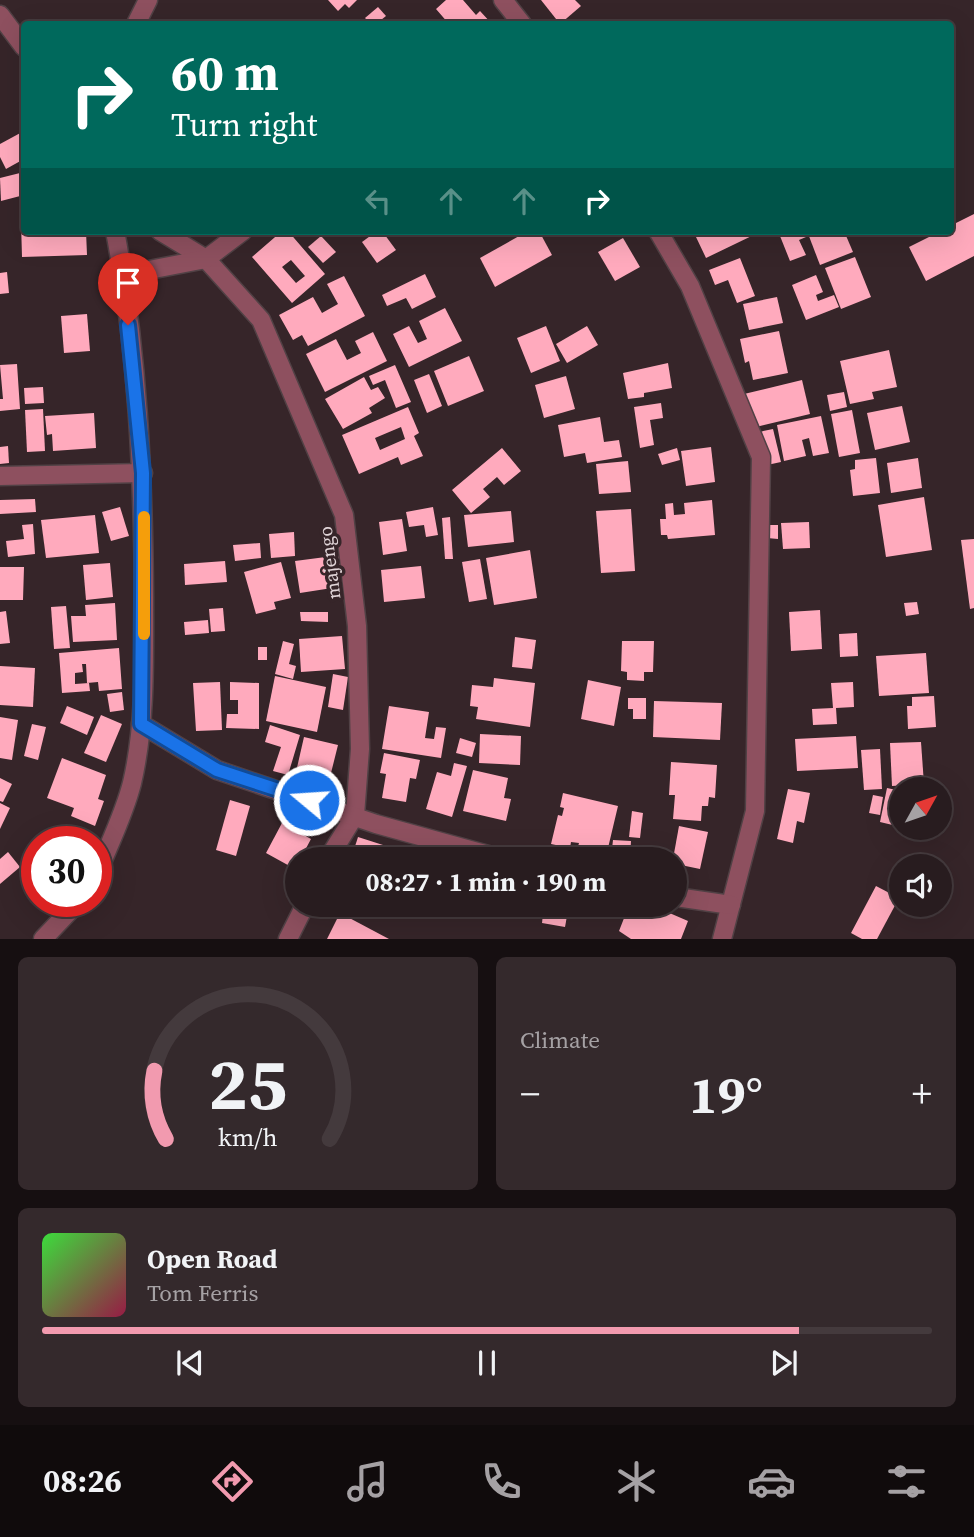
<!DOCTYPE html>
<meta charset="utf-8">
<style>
body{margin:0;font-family:"Source Serif 4",serif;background:#34292c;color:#f1f3f6;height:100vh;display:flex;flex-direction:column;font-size:26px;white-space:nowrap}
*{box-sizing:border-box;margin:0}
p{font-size:23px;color:#a5a1a4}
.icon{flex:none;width:38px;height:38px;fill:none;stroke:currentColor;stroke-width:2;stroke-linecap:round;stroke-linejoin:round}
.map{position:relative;height:939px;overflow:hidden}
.drawer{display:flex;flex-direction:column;gap:18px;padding:18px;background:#160f11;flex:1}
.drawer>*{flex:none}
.guide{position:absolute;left:21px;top:21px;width:933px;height:214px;border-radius:7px;box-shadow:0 7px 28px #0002,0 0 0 2px #443a3d;background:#00695c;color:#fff;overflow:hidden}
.needle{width:46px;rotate:50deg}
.tools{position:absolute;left:889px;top:777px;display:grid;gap:14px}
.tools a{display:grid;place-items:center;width:63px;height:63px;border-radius:50%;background:#281c1f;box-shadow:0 7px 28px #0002,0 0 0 2px #443a3d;font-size:35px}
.speed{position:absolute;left:21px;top:826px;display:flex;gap:14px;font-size:35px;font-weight:700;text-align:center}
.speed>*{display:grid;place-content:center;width:91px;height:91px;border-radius:50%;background:#281c1f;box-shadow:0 7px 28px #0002,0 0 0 2px #443a3d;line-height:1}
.speed .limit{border:10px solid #d22;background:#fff;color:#111}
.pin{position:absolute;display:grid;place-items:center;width:60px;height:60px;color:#fff;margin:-72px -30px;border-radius:50% 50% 50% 0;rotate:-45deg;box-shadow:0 0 7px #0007}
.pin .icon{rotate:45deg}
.me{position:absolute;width:77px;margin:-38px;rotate:288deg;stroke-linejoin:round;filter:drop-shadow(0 0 5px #0008)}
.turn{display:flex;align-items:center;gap:24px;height:147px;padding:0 35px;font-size:32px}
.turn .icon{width:91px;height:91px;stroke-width:2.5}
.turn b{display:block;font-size:49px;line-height:60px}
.lanes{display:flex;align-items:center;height:66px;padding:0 35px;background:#0003;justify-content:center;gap:35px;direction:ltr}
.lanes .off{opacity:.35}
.big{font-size:52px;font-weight:700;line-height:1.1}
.drawer .card{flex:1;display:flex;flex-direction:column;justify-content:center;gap:10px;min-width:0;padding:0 24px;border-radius:10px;background:#34292c}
.drawer .dial{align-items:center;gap:0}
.dial svg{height:182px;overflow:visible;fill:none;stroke:#443a3d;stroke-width:7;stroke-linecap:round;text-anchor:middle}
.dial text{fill:#f1f3f6;stroke:none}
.song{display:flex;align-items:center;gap:21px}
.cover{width:84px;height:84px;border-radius:10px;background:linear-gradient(135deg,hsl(120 70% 55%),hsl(340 70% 35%))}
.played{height:7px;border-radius:4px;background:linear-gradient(90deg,#f29aaf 85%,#443a3d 85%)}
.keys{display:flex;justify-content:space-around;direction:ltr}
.heat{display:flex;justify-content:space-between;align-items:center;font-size:38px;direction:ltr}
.drawer .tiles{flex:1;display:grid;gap:18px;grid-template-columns:1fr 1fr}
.card:last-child{grid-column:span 2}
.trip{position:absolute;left:285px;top:847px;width:402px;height:70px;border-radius:35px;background:#281c1f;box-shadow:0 7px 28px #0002,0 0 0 2px #443a3d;font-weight:700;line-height:70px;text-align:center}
.tab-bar{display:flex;height:112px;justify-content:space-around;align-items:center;background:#100b0c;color:#a5a1a4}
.tab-bar .icon{width:49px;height:49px}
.tab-bar .on{color:#f29aaf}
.tab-bar b{font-size:32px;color:#f1f3f6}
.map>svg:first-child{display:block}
.building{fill:#ffaabd;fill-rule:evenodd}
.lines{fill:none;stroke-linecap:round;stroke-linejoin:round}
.street-casing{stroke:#514145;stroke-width:21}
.street{stroke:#8e505f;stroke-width:18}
.route-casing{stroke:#114b97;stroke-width:18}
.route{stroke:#1a73e8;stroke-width:12}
.slow{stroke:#f59e0b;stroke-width:12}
.labels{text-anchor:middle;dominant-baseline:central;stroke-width:7;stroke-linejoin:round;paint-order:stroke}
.street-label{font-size:19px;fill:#e1d5d8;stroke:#362529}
</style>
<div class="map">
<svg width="974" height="939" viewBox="0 0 974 939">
<rect width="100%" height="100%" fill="#362529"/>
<!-- building -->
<g class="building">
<polygon points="328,0 357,0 349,8 345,4 338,11"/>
<polygon points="446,0 463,0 476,15 480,11 492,24 449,24 436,9"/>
<polygon points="541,0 575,0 581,6 560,24"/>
<polygon points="378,7 386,16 376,24 371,24 365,18"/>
<polygon points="24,131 24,159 6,169 0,157 0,144"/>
<polygon points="24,172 24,195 1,201 0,178"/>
<polygon points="974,214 974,256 926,281 909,247 941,231 950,231 950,226"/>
<polygon points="21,222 24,222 24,231 86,231 87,255 22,257"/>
<path d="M282 231H288L325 274 292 303 252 257ZM291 260 305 276 296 283 282 267Z"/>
<polygon points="377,231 382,231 396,250 377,263 362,242"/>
<polygon points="528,231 539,231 552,255 495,287 480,258"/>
<polygon points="701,231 762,231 706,258 696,237 702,234"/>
<polygon points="778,231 803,231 806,237 799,240 806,255 790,261"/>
<polygon points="807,231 844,231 853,252 820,265"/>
<polygon points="321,236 336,252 323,263 308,247"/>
<polygon points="623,238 640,267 615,281 598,252"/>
<polygon points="855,257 871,297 841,309 825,268"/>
<polygon points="740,258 755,296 737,303 728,280 715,285 709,270"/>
<polygon points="7,272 9,293 0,294 0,273"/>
<polygon points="425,274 436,297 412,309 406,298 387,306 382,295"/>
<polygon points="816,275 823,292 816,295 818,301 834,295 839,307 806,320 792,285"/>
<polygon points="344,276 365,316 308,346 302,335 293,340 279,315 313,297 322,313 338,304 327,284"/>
<polygon points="777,297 783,323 749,330 743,304"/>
<polygon points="445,308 462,341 409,367 393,334 409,326 418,343 427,339 419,321"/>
<polygon points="87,314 90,351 64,353 61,316"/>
<polygon points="546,326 560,361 531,373 517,338"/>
<polygon points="587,326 598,345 567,363 556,344"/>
<polygon points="779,331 788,373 753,380 749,361 745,363 740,339"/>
<polygon points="373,332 387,361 325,392 306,354 336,339 347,360 361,353 355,341"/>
<polygon points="889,350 897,387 872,392 874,399 850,404 840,361"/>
<polygon points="469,356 484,391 448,406 434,371"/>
<polygon points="668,363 672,388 644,393 644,397 628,399 623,373"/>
<polygon points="17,364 20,409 0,411 0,399 3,399 0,365"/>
<polygon points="395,365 411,402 396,408 385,380 373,385 369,376"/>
<polygon points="429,374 442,406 427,413 414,380"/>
<polygon points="566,376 575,409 544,418 535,385"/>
<polygon points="364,377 371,390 378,387 385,398 369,408 372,413 343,429 325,399"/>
<polygon points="802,380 810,414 752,428 744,394"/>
<polygon points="43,387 44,403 25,404 24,388"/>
<polygon points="844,392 847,407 830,411 827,395"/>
<polygon points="661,403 663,418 650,420 654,445 640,448 634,407"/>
<polygon points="902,406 910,442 875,450 867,413"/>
<path d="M408 407 419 433 414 436 423 456 401 465 398 457 359 474 342 435ZM401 427 405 439 380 450 375 438Z"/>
<polygon points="43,409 45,451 27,452 25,410"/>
<polygon points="852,410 860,453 839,457 831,414"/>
<polygon points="94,413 96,448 53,451 52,434 47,435 45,416"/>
<polygon points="821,416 829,453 813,456 809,438 802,440 806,456 784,461 777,425"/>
<polygon points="600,417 604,442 619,440 622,457 587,463 585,453 564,457 558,425"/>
<polygon points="773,429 781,462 767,465 759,432"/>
<polygon points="8,446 9,463 0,464 0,447"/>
<polygon points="711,447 715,482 686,486 681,451"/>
<polygon points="502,448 521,471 504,485 497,477 483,489 490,497 471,513 452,490"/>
<polygon points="677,448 680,460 662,465 658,454"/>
<polygon points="876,458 880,493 853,496 850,470 855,469 855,460"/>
<polygon points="918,458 922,488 891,493 887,463"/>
<polygon points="628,461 631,492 599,494 596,464"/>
<polygon points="924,497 932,550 886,557 878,505"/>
<polygon points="35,499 36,512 0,514 0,500"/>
<polygon points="712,500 715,535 668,539 667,535 661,535 660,519 666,519 665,504 673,503 674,515 685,514 684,503"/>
<polygon points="120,507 129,536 111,541 102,512"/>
<polygon points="433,507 438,535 426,537 424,525 409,527 406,512"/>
<polygon points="631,509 635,571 601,573 596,511"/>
<polygon points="511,511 514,542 468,547 464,515"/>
<polygon points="95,515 99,553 46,558 41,520"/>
<polygon points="450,517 453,559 445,559 442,518"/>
<polygon points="402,519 407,551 383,555 379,522"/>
<polygon points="809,522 810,548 783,549 781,523"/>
<polygon points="33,524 35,554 8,557 6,541 24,539 22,525"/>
<polygon points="768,525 778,525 778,539 767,538"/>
<polygon points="294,532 295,556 271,558 269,534"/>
<polygon points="974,539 974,608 970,609 961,540"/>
<polygon points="260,543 261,558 235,561 233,545"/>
<polygon points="530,550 537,598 494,605 486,558"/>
<polygon points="341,555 345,586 300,593 295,561"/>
<polygon points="480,559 487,599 469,602 462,562"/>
<polygon points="225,561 227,582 185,585 184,564"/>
<polygon points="281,562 291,598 274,602 276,609 256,614 244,572"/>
<polygon points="110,563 113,597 86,600 83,565"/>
<polygon points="421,566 425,598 384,602 381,570"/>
<polygon points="0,567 24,567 23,600 0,600"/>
<polygon points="917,602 919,614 906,616 904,603"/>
<polygon points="115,603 117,640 73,642 71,616 86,616 85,605"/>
<polygon points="66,606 70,648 54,649 51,607"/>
<polygon points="223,608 225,631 211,632 209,609"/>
<polygon points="820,610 822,649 791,651 789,612"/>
<polygon points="6,611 10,643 0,644 0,612"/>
<polygon points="300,612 328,612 328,622 301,621"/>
<polygon points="208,620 209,633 185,635 184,622"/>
<polygon points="857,633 858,656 840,657 839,634"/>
<polygon points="342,636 345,669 301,672 299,639"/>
<polygon points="515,637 536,640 532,669 512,667"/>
<polygon points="283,641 294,644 289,664 296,666 293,679 275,674"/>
<polygon points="622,641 654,641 653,672 644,672 644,681 627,680 627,672 621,671"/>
<rect x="258" y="647" width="9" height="13"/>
<polygon points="119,648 122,689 99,691 98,682 87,683 86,664 82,664 83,672 75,673 75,684 89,683 90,691 62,693 59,653"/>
<polygon points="926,653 929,693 879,696 876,656"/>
<polygon points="0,666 35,668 33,707 0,705"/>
<polygon points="333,674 348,677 343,710 328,707"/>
<polygon points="275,676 326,687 317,732 266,721"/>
<polygon points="494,678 535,683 530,727 476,719 478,707 470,706 472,685 493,687"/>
<polygon points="588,680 621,687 614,726 581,719"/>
<polygon points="220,682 222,730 196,731 193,683"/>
<polygon points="230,682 259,683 259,729 226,728 227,714 238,714 238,700 230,700"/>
<polygon points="853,682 854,707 836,708 837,724 813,725 812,709 833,708 831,683"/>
<polygon points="122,692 124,710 110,712 107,694"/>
<polygon points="934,696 936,727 908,729 907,706 912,706 912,697"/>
<polygon points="628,698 646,698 646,719 633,719 633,709 628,709"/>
<polygon points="654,701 722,703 720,740 653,737"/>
<polygon points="67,706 94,717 87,735 60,723"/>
<polygon points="389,706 429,712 425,738 434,739 436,727 446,728 441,758 382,749"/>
<polygon points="101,715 122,724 106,762 84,753"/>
<polygon points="0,717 18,720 12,760 0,758"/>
<polygon points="32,724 46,727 38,760 24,756"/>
<polygon points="270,725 300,735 288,775 273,771 281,747 265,742"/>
<polygon points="480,734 521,736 520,765 479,763"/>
<polygon points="856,736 858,768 797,771 795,739"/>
<polygon points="304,737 338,745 329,781 296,772"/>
<polygon points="460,738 476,743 472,757 456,753"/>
<polygon points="921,742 924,784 892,786 890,743"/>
<polygon points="880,749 882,789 864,790 861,750"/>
<polygon points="384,753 420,760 416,779 410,778 406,802 382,798 386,774 380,773"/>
<polygon points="62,758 106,775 98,799 104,801 95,826 71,816 74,808 47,798"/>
<polygon points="671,762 717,765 715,798 709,797 708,806 702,806 701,821 673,819 675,795 669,795"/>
<polygon points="454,763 467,766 452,817 426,809 437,772 451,776"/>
<polygon points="473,770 508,778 504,798 511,799 506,821 463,811"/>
<polygon points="0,778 12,784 3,802 0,801"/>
<polygon points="887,788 901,791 901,827 880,822"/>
<polygon points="788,789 810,793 804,823 797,821 793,843 777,839"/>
<polygon points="563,793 618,806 608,848 596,845 594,854 577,850 579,843 571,842 570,848 551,844 558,815 562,816 564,808 560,807"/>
<polygon points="873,795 883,797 880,815 869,813"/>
<polygon points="230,800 250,806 236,856 216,850"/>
<polygon points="0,803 10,808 0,829"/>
<polygon points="632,811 643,813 640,838 629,837"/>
<polygon points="282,823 311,839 295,869 266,853"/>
<polygon points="679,826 708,832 700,869 676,864 673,859"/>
<polygon points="73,828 93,837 91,842 67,842"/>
<polygon points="358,837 383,845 378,859 351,859"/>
<polygon points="613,840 631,841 630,859 598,859 599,848 612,849"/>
<polygon points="32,850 37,852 37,874 23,867"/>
<polygon points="8,852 20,867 0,884 0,859"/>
<polygon points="876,886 899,898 877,939 862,939 851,933"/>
<polygon points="544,905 569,905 565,927 542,923"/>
<polygon points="641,905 651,905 688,921 681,939 631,939 619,931 628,908 638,912"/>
<polygon points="340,913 389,939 327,939"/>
</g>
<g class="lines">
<!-- street casing -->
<g class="street-casing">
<g id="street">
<polyline points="503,0 522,24"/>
<polyline points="0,15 24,47"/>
<polyline points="136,24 148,0"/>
<polyline points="160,231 206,259 261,320 344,515 357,626 360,749 355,815 328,859"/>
<polyline points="658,231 690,286 761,457 755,811 722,939"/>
<polyline points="123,275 206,259 243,231"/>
<polyline points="0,476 143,473"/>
<polyline points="141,724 217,770 376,824 503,859"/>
<path d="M96 877C108 846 124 815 132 783 146 723 144 658 144 597 143 474 138 352 115 231"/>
<polyline points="676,897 731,905"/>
<polyline points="43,939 79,901"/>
<polyline points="288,939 305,905"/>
</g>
</g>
<!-- street -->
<use href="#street" class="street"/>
</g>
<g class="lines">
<!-- route casing -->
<g class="route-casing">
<polyline id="route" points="128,325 143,473 141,724 217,770 309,800"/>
</g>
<!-- route -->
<use href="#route" class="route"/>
<!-- slow -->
<polyline class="slow" points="144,517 144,634"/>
</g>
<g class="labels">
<!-- street labels -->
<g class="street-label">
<text transform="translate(329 563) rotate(-97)">majengo</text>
</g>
</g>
</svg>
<div class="tools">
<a><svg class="needle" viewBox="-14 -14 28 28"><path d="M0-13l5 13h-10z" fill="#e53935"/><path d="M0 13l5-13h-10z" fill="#a5a1a4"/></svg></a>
<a><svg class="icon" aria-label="sound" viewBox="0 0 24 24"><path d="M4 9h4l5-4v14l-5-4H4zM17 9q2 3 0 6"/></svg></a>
</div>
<div class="speed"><div class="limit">30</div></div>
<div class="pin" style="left:128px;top:325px;background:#d93025"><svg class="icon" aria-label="arrive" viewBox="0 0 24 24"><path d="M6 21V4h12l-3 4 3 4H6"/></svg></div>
<svg class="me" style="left:309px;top:800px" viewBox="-20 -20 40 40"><circle r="17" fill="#1a73e8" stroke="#fff" stroke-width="3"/><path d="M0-11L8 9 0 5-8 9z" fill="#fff"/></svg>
<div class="trip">08:27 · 1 min · 190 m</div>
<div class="guide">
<div class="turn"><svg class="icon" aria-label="right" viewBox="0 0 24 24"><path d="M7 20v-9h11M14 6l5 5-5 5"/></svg><div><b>60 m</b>Turn right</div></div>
<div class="lanes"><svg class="icon off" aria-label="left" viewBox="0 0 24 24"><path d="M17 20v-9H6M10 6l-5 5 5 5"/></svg><svg class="icon off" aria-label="ahead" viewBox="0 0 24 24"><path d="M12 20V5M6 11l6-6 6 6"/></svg><svg class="icon off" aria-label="ahead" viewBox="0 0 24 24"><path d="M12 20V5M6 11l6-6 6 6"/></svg><svg class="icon" aria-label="right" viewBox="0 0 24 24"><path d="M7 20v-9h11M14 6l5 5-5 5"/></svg></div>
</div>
</div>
<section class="drawer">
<div class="tiles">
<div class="card dial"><svg viewBox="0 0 100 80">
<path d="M14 69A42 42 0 1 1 86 69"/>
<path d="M14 69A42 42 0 0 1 9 39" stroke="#f29aaf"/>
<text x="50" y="56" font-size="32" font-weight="700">25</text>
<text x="50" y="72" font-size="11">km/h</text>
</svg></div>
<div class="card"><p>Climate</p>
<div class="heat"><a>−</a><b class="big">19°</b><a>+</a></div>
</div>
<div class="card">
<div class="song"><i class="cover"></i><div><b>Open Road</b><p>Tom Ferris</p></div></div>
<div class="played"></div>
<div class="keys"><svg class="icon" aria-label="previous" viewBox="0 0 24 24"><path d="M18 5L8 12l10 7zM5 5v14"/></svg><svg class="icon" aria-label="pause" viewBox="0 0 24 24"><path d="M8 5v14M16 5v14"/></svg><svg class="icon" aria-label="next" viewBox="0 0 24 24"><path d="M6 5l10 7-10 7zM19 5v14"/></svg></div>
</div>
</div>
</section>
<nav class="tab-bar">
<b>08:26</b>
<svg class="icon on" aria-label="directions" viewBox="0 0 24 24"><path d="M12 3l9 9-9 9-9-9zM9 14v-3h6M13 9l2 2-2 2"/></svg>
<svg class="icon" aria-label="music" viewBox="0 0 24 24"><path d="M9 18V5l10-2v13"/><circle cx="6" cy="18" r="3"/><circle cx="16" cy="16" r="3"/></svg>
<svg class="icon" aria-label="phone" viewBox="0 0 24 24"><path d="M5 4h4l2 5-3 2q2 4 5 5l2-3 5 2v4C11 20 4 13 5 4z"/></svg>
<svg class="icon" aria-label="climate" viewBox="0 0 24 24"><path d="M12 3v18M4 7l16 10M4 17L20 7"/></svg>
<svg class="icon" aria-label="car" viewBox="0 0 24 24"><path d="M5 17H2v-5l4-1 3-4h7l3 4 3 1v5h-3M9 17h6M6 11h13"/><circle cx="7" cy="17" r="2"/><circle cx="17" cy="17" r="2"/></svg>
<svg class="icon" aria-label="filters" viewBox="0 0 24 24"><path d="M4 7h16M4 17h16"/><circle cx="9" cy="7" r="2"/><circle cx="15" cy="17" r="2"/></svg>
</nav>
